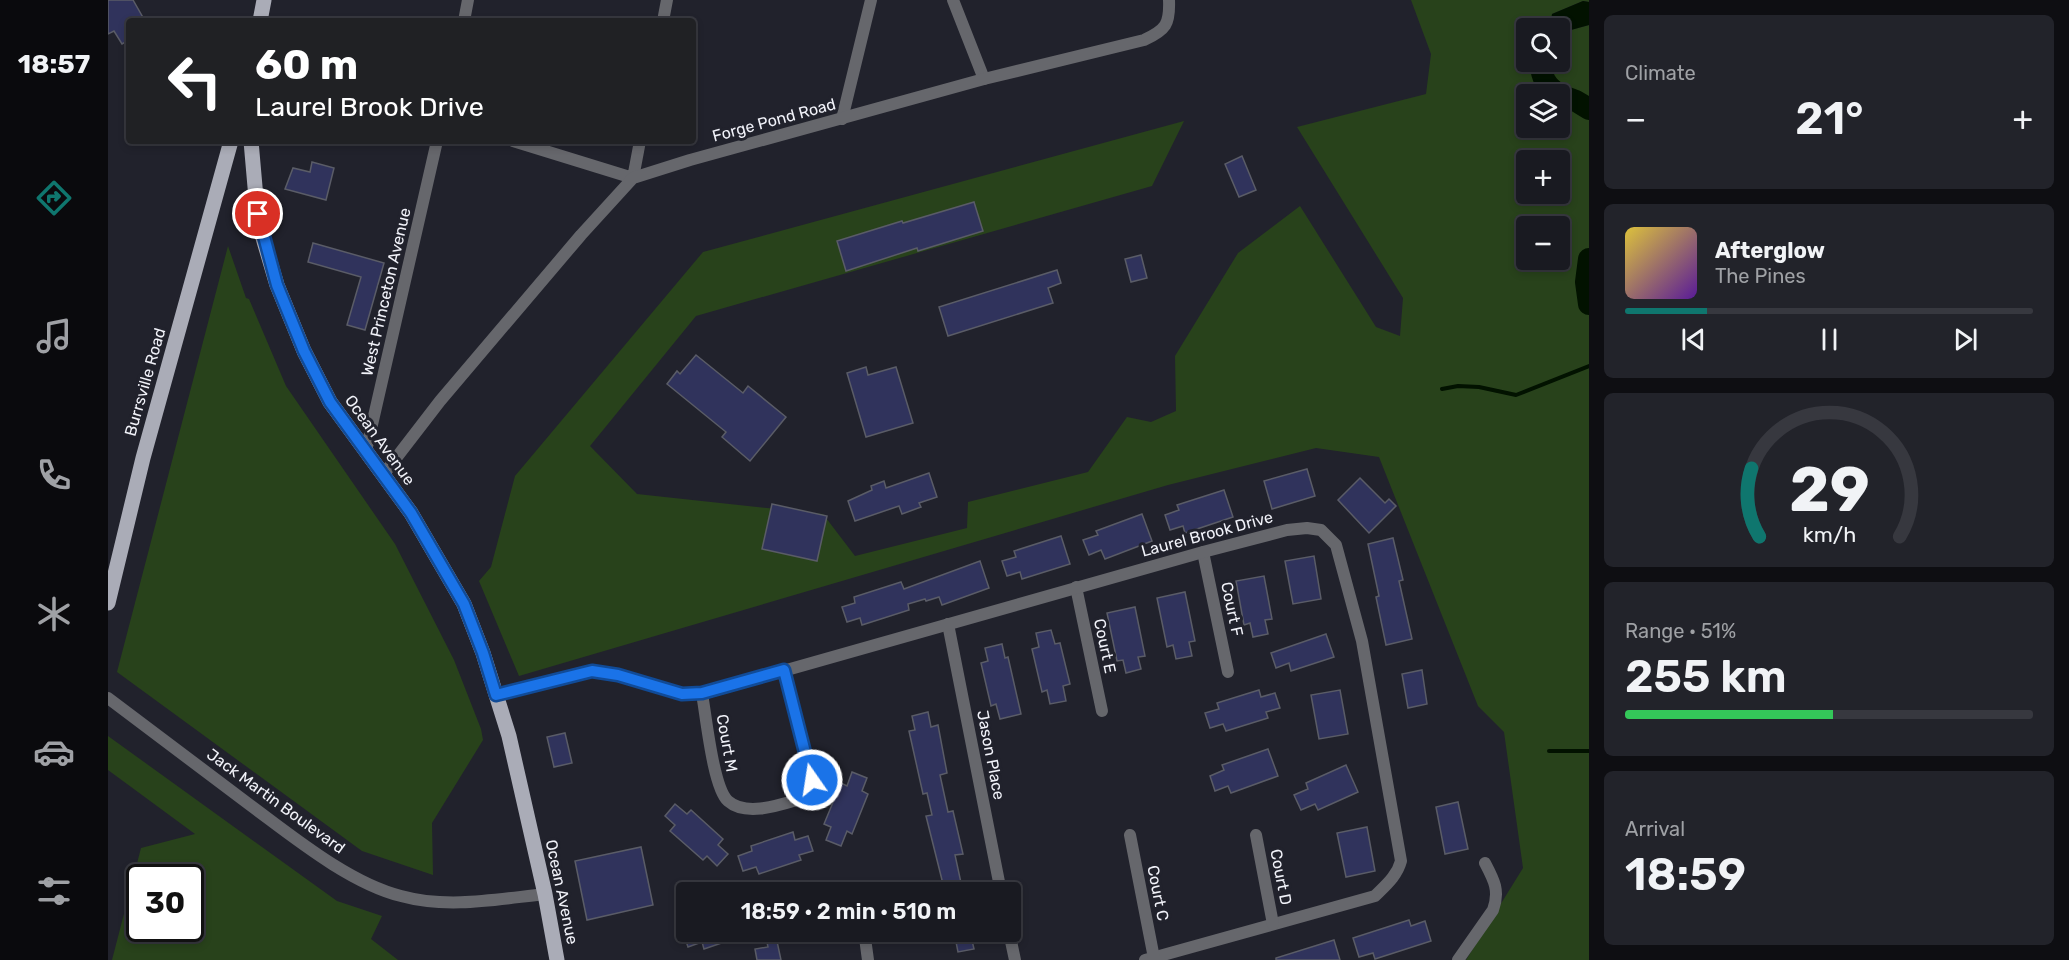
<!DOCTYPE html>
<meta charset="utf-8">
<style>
body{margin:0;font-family:Rubik,sans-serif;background:#22232a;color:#f1f3f6;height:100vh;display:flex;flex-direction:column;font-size:22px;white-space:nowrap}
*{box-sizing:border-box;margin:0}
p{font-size:20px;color:#9fa1a5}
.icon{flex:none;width:33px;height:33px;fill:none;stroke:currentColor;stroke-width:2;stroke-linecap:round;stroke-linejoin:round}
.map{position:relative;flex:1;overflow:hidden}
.side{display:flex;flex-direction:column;gap:15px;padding:15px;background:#0e0e12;width:480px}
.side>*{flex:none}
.top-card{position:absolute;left:18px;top:18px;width:570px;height:126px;border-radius:6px;box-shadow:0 3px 9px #0003,0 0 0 2px #37383f;background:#202124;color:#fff;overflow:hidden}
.fabs{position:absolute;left:1408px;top:18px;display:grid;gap:12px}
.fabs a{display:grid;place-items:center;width:54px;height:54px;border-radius:6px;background:#191a21;box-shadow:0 3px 9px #0003,0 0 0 2px #37383f;font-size:30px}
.speed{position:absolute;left:18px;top:864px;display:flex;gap:12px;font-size:30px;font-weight:700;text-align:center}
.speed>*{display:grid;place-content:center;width:78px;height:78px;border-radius:50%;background:#191a21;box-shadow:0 3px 9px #0003,0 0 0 2px #37383f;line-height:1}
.speed .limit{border:3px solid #111;border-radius:9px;background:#fff;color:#111}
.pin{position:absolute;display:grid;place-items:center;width:51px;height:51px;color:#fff;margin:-26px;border:3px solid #fff;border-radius:50%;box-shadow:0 2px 6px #0007}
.me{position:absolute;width:66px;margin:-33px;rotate:347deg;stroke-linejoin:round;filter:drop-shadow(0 0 4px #0008)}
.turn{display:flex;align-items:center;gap:21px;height:126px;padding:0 30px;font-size:27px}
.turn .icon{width:78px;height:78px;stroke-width:2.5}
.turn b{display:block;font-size:42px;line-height:51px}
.big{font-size:45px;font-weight:600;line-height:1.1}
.side .tile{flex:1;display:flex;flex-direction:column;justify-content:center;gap:9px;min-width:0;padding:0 21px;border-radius:9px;background:#22232a}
.side .dial{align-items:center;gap:0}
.dial svg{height:156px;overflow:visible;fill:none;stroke:#37383f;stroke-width:7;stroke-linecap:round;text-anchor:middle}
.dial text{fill:#f1f3f6;stroke:none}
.song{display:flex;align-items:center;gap:18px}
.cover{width:72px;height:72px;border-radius:9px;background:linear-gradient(135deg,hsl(50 70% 55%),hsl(270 70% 35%))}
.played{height:6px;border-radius:3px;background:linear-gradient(90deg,#0f766e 20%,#37383f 20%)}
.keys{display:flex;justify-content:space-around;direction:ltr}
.heat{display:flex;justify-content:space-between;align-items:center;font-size:33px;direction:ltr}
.charge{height:9px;border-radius:4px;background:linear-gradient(90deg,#34c759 51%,#37383f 0)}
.trip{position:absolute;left:568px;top:882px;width:345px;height:60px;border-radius:6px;background:#191a21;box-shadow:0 3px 9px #0003,0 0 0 2px #37383f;font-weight:600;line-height:60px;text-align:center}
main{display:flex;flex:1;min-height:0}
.menu{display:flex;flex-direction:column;width:108px;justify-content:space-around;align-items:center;background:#0a0a0d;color:#9fa1a5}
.menu .icon{width:42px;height:42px}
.menu .current{color:#0f766e}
.menu b{font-size:27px;color:#f1f3f6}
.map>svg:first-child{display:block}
.green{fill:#28421b;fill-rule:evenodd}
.water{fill:#021200}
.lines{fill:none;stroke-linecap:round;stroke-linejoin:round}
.stream{stroke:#021200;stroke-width:4}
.river{stroke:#021200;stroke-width:22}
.building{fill:#30335c;stroke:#5a5c67;stroke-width:1.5}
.minor{stroke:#66676c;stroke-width:12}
.major{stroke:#aaacb7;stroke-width:15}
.route-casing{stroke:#114b97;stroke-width:15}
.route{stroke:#1a73e8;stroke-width:10}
.labels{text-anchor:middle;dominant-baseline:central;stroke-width:6;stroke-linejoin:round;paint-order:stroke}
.street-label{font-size:16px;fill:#f1f2f9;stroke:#21222c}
</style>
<main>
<nav class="menu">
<b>18:57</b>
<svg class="icon current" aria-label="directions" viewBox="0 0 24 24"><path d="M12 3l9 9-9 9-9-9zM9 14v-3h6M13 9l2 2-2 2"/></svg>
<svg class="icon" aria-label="music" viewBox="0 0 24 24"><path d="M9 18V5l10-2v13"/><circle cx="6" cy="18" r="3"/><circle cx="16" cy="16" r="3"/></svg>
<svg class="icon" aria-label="phone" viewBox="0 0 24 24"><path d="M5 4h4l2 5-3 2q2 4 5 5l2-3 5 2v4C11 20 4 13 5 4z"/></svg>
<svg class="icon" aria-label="climate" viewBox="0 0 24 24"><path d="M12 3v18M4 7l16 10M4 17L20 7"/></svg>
<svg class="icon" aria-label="car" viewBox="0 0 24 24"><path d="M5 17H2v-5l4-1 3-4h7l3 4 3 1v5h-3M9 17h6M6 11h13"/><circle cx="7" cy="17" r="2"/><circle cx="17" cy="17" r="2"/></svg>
<svg class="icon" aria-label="filters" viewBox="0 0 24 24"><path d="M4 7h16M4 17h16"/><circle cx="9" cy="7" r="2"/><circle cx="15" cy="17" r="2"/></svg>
</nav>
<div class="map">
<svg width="1481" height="960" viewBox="0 0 1481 960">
<rect width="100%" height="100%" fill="#21222c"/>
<!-- green -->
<g class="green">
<path d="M1303 0H1481V2L1475 1 1444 14 1442 28H1419V62H1452V33L1481 25V960H1358L1415 868 1396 732 1370 706 1271 457 1208 448 1060 485 411 676 371 581 383 567 407 476 595 252 1076 121 1044 186 588 316 482 446 529 494 715 514 747 556 859 528 860 502 980 472 1019 417 1043 422 1068 411 1067 356 1130 253 1192 206 1268 327 1292 336 1295 298 1189 127 1318 94 1323 54ZM1419 94H1452V128H1419ZM1419 160H1452V194H1419ZM1419 226H1452V260H1419Z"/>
<polygon points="120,246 138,298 141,299 178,386 287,544 346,660 373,729 375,740 324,823 325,875 254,851 9,672"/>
<path d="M0 736 229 901 274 916 263 939 290 960H4L33 848 87 834 0 770ZM32 878H82V928H32Z"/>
</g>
<!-- water -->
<polygon class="water" points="1475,1 1481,2 1481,25 1452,33 1452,28 1442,28 1444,14"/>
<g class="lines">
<!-- stream -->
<g class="stream">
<polyline points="1334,389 1350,386 1371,387 1408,395 1481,366"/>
<polyline points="1441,751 1481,751"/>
</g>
<!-- river -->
<g class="river">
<path d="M1432 62C1434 77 1437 86 1451 94"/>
<polyline points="1452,95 1468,101 1481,109"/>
<polyline points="1481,259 1478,282 1481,304"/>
</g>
</g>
<!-- building -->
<g class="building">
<polygon points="0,0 25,0 37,21 21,21 21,40 14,44 6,31 0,34"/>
<polygon points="1134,156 1148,190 1131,197 1117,164"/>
<polygon points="204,162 226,168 218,200 177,189 185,168 202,172"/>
<polygon points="866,202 875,231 810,251 809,248 738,271 729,241 794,221 795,223"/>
<polygon points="205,243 276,263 257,330 239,325 253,277 200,262"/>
<polygon points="1033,255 1039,278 1023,282 1017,259"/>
<polygon points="949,270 953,283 940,288 945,303 840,336 831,307"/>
<polygon points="588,355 635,393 640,386 678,417 642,461 614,437 618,432 559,384 569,371 572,374"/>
<polygon points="758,367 760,375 788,367 805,423 758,437 739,373"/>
<polygon points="1199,469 1207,496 1164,509 1156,481"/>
<polygon points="821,473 829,497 811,503 813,507 794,514 791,506 747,521 740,501 764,490 763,486 776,481 778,488"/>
<polygon points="1252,478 1277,503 1281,499 1288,506 1261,533 1230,500"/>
<polygon points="1116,490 1125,517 1077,533 1075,526 1062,530 1057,515 1071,510 1069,505"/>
<polygon points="664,504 719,516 709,561 654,549"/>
<polygon points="1034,514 1044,541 997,559 993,550 981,555 975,540 990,535 988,531"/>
<polygon points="953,536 962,564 914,579 912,572 899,576 894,561 908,557 906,551"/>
<polygon points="1285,538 1295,580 1291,581 1304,639 1278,645 1268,597 1271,596 1260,544"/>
<polygon points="1206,556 1213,599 1185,604 1177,561"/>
<polygon points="872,561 881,588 834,605 831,597 818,601 817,599 800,604 801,610 754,625 752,618 739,622 734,607 747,603 746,597 793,582 796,589"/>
<polygon points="1156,576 1164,619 1157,620 1160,634 1145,637 1142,623 1136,625 1128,581"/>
<polygon points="1077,592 1087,641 1081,642 1084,656 1068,659 1065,645 1059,647 1049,598"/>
<polygon points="1027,607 1037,656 1030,657 1033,669 1018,673 1015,660 1009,661 999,613"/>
<polygon points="943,630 947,644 952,643 962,684 955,686 958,701 942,704 939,690 934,692 924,649 931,647 928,633"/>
<polygon points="1218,634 1226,657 1183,671 1181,663 1168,668 1163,653"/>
<polygon points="894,644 897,658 900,657 913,714 892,719 888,704 883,706 873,663 880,661 877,648"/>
<polygon points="1314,670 1319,704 1300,708 1294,674"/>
<polygon points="1151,690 1153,697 1167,693 1172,708 1158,712 1160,718 1118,731 1115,724 1102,728 1097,713 1111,709 1109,703"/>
<polygon points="1232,690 1240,734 1211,739 1203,695"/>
<polygon points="820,712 823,727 830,725 839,773 832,775 840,812 845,811 855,854 847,855 855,892 837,892 818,816 824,815 819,793 815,794 801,731 807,730 804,716"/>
<polygon points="457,733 464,763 446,767 439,737"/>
<polygon points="1160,749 1170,776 1123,793 1120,786 1107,791 1102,776 1116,770 1114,765"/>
<polygon points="1238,765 1250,792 1210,810 1207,804 1193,810 1186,795 1200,789 1198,783"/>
<polygon points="744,772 759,778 754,791 760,794 744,834 739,831 733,846 718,840 723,827 716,824 733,783 739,786"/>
<polygon points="1350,802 1360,849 1337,854 1328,807"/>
<polygon points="567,804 579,814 583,810 615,839 610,845 620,854 609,866 599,856 595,860 562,831 567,825 557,816"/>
<polygon points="1259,827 1267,871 1238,877 1229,833"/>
<polygon points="685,832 687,840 700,836 705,851 691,855 693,860 651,874 648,867 635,871 630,856 644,851 643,846"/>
<polygon points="533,847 545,905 479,920 467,861"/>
<polygon points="1301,920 1303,926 1317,921 1323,941 1267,959 1265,953 1251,957 1245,938"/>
<polygon points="575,932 643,932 643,933 596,949 594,942 580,947"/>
<polygon points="667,932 673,960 649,960 647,949 660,947 657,933"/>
<polygon points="846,932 862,932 866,949 850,952"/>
<polygon points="1226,940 1232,960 1168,960 1168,958"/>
</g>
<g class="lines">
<!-- minor -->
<g class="minor">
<polyline points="845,0 876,79"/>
<polyline points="356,21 360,0"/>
<polyline points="555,21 559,0"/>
<polyline points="734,119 763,0"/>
<polyline points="405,141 525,178 532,141"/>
<polyline points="258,451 329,141"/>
<path d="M275 475 332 401 473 235 525 178 582 160 876 79 1036 40C1058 30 1062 24 1061 0"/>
<polyline points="1095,552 1120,672"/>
<polyline points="968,587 994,711"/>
<polyline points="840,624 893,892"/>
<path d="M594 694C598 715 605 788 620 801 638 817 672 805 692 799L697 795 704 780 676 670"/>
<path d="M388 695 484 671 510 675 575 694H594L1095 552 1179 530 1199 528 1213 530 1228 545 1254 641 1293 861C1289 876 1278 885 1267 896L1037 960"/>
<path d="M0 698C47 733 94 769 142 805 184 836 241 883 293 896 340 909 390 899 437 894"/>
<polyline points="1022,835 1046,958"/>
<polyline points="1148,835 1165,924"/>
<polyline points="901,932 907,960"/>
<polyline points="757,938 760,960"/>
<path d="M1350 960 1385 910C1392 891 1386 880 1377 863"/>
</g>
<!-- major -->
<g class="major">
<polyline points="152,21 156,0"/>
<polyline points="143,141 150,221 169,285 196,351 222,402 303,513 356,604 375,653 401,736 437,894 449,960"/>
<polyline points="0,603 35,458 123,141"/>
</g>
</g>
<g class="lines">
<!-- route casing -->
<g class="route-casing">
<polyline id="route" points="150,214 169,285 196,351 222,402 303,513 356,604 375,653 388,695 484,671 510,675 574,694 594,693 676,670 704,780"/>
</g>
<!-- route -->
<use href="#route" class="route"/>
</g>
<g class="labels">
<!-- street labels -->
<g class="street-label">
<text transform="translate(666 120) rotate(-15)">Forge Pond Road</text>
<text transform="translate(278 292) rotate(-77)">West Princeton Avenue</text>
<text transform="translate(37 382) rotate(-74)">Burrsville Road</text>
<text transform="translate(272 440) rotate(54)">Ocean Avenue</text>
<text transform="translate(1099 534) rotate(-15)">Laurel Brook Drive</text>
<text transform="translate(1124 609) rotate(78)">Court F</text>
<text transform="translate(997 646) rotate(78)">Court E</text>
<text transform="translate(619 743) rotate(80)">Court M</text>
<text transform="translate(883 755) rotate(79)">Jason Place</text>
<text transform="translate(168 801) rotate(36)">Jack Martin Boulevard</text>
<text transform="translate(1173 877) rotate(79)">Court D</text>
<text transform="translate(454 892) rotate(78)">Ocean Avenue</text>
<text transform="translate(1050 893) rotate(79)">Court C</text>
</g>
</g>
</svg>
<div class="fabs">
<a><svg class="icon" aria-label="search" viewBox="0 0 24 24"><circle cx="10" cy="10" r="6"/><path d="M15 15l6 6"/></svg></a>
<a><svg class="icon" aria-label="layers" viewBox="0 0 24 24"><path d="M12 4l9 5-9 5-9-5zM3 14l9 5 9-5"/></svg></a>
<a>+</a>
<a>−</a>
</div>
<div class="speed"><div class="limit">30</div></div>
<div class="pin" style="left:150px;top:214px;background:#d93025"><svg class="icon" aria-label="arrive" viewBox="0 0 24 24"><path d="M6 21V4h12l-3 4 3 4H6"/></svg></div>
<svg class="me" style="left:704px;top:780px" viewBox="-20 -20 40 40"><circle r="17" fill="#1a73e8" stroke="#fff" stroke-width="3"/><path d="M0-11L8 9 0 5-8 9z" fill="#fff"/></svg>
<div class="trip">18:59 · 2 min · 510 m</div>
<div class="top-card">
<div class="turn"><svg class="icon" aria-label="left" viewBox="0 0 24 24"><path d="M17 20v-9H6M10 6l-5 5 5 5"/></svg><div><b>60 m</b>Laurel Brook Drive</div></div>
</div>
</div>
<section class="side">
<div class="tile"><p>Climate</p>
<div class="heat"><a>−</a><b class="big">21°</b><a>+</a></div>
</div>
<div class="tile">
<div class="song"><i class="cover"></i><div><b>Afterglow</b><p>The Pines</p></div></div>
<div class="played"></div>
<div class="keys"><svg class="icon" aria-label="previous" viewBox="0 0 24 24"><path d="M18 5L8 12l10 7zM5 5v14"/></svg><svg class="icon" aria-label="pause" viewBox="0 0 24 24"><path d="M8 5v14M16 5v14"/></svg><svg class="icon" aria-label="next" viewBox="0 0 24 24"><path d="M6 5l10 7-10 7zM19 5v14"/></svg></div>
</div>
<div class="tile dial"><svg viewBox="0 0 100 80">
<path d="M14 69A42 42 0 1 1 86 69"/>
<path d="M14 69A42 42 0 0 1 10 34" stroke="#0f766e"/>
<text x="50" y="56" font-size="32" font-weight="700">29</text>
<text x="50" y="72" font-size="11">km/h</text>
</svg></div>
<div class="tile"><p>Range · 51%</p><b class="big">255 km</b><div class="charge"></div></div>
<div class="tile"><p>Arrival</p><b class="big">18:59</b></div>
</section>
</main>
